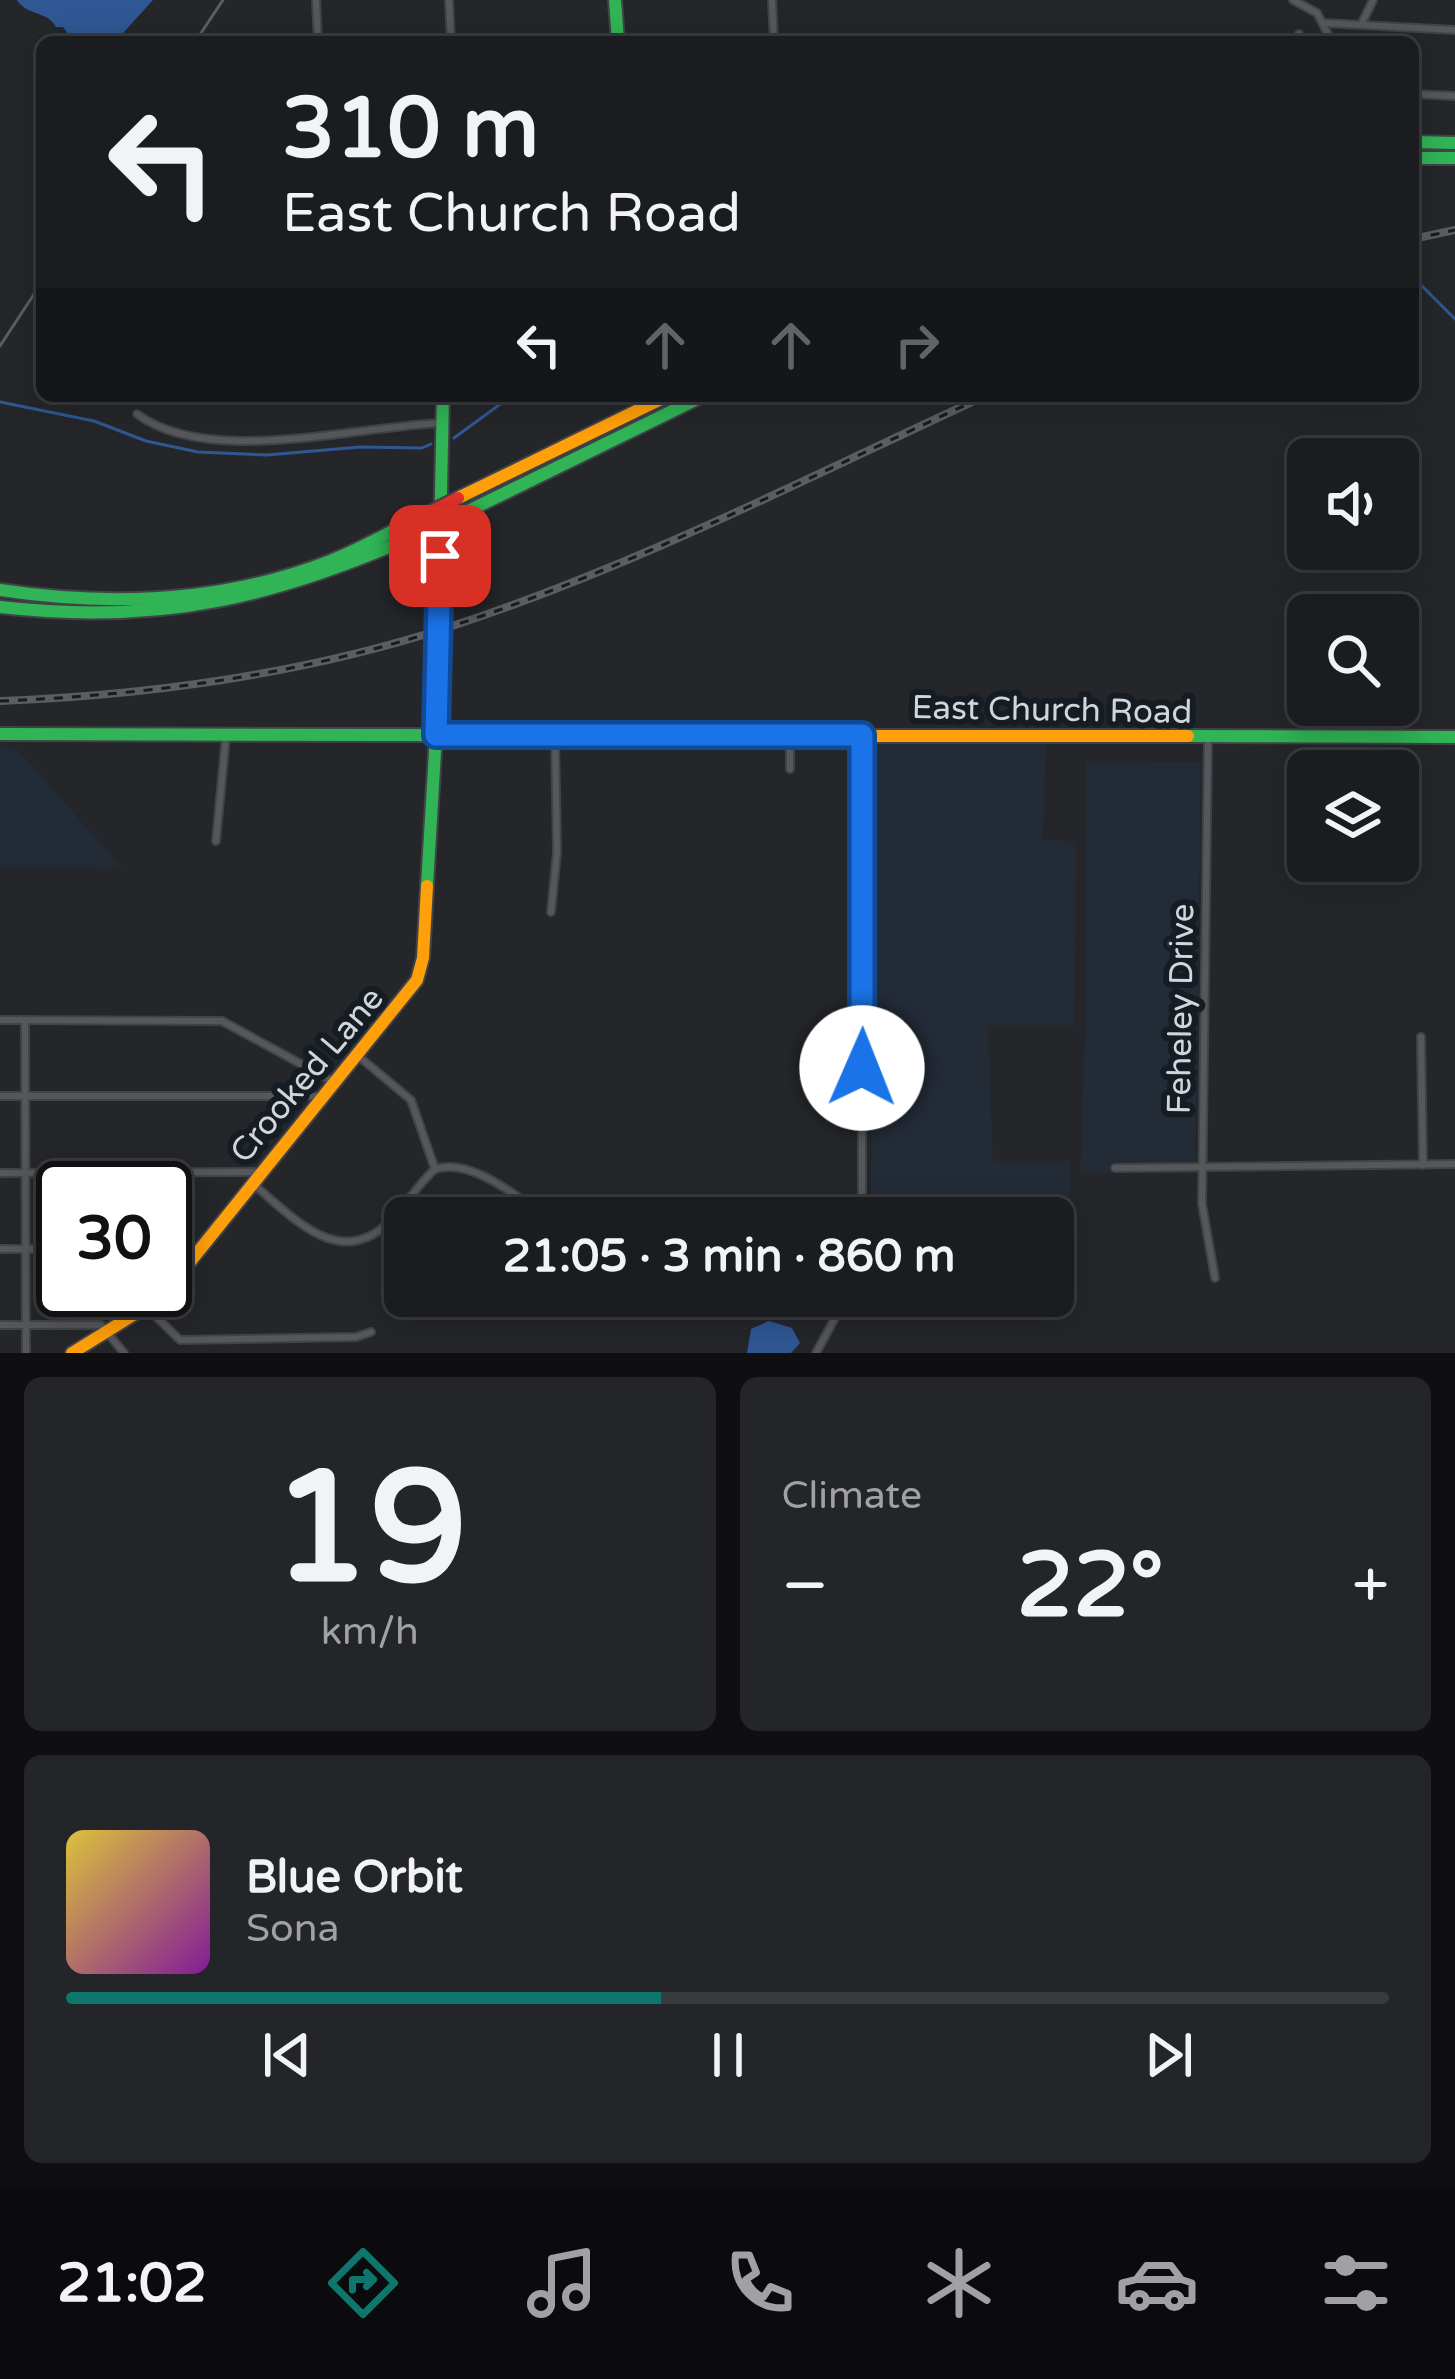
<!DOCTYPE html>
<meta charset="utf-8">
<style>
body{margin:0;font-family:"Varela Round",sans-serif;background:#242529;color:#f1f3f6;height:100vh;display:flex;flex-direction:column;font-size:45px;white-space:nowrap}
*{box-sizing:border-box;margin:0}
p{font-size:39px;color:#a0a1a5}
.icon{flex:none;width:66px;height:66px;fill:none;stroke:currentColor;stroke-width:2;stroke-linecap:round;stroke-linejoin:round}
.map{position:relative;height:1353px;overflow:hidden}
.side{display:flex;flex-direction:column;gap:24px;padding:24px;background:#0f0f12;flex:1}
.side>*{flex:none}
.guide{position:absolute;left:36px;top:36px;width:1383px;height:366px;border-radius:18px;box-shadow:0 6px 30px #0003,0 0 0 3px #393a3e;background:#1b1c20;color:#f1f3f6;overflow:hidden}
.controls{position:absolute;left:1287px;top:438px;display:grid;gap:24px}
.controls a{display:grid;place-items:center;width:132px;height:132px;border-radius:18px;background:#1b1c20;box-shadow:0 6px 30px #0003,0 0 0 3px #393a3e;font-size:60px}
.speed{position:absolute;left:36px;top:1161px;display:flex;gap:24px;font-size:60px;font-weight:700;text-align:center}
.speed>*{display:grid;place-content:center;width:156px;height:156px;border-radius:50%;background:#1b1c20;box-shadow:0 6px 30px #0003,0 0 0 3px #393a3e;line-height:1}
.speed .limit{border:6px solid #111;border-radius:18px;background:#fff;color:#111}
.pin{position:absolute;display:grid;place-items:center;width:102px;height:102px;color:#fff;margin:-51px;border-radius:24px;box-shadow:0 6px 18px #0006}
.me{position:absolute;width:132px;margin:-66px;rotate:1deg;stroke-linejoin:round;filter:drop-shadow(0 0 9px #0008)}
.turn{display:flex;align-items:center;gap:42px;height:252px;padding:0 48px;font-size:54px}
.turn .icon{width:156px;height:156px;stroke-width:2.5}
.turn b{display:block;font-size:84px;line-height:102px}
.lanes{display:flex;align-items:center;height:114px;padding:0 48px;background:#0003;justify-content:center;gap:60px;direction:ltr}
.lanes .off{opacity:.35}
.big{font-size:90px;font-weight:800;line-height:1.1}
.side .card{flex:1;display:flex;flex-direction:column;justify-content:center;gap:18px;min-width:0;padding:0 42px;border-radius:18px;background:#242529}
.side .dial{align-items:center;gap:0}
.dial b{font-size:156px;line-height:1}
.song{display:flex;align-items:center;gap:36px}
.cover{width:144px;height:144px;border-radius:18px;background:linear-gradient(135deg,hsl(50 70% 55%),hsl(290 70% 35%))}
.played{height:12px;border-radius:6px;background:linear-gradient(90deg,#0f766e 45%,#393a3e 45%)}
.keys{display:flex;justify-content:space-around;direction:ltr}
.heat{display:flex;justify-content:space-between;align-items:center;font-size:66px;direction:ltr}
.side .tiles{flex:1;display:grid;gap:24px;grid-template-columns:1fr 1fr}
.card:last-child{grid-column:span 2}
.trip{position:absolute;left:384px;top:1197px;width:690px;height:120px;border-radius:18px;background:#1b1c20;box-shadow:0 6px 30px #0003,0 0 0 3px #393a3e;font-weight:800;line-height:120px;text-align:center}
.dock{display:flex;height:192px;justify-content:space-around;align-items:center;background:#0b0b0d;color:#a0a1a5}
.dock .icon{width:84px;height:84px}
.dock .current{color:#0f766e}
.dock b{font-size:54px;color:#f1f3f6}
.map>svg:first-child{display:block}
.built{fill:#232b37}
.water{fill:#2f5793}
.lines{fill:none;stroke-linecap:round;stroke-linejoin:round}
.stream{stroke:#2f5793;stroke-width:3}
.street-casing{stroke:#404347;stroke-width:10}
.fast-casing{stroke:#404347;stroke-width:16}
.slow-casing{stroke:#404347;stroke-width:16}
.street{stroke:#55575b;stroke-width:6}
.fast{stroke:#30b455;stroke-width:12}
.slow{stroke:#ff9f0a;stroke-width:12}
.tram{stroke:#5b5d60;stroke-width:3}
.rail-casing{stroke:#5b5d60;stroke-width:8}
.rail{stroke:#161c24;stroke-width:3;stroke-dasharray:9;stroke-linecap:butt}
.fast-bridge-casing{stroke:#404347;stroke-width:16;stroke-linecap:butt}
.jam-bridge-casing{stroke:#404347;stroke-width:16;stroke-linecap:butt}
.fast-bridge{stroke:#30b455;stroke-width:12}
.jam-bridge{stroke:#e5322d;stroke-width:12}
.route-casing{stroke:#114b97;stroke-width:30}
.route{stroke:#1a73e8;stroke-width:21}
.labels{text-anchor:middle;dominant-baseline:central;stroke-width:12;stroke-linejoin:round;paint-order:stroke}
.street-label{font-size:33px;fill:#d2d6db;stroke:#161c24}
</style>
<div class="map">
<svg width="1455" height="1353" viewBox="0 0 1455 1353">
<rect width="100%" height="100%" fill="#24262a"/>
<!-- built -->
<g class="built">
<polygon points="877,740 1046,742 1043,840 1076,841 1075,1025 988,1025 993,1161 1070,1161 1070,1263 1053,1265 1053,1218 870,1218 874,1019 869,749"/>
<polygon points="0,743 20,752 122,868 0,867"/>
<polygon points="1201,762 1195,1174 1080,1172 1085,1035 1086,763"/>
</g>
<!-- water -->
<g class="water">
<path d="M17 0H153L115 42H74L63 27H56C48 11 27 16 17 0Z"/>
<polygon points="769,1321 792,1328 800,1343 791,1353 747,1353 751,1329"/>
</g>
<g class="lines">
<!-- stream -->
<g class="stream">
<polyline points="1413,277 1455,319"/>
<polyline points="0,402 94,421 146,441 198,452 267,455 360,447 422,448 431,444"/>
<polyline points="454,438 499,405 519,396"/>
</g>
<!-- street casing -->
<g class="street-casing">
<g id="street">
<polyline points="316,0 318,42"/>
<polyline points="449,0 451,42"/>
<polyline points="772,0 774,42"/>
<polyline points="1293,0 1317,13 1332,42"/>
<polyline points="1324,23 1455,30"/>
<polyline points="1362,23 1373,0"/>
<polyline points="1294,42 1299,34"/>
<polyline points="1413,94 1455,96"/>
<path d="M137 414C208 467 357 426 442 423"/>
<polyline points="1208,739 1202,1204 1215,1278"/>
<polyline points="790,769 790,736"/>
<polyline points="216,841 226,736"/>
<polyline points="551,912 557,852 555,735"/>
<polyline points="0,1020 222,1021 334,1082"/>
<polyline points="25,1020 26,1353"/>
<polyline points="1421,1037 1423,1165"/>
<polyline points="357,1055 411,1100 435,1169"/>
<polyline points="0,1096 322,1096"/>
<polyline points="1115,1168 1455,1164"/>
<path d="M435 1169C472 1157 519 1199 549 1218"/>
<polyline points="0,1173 260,1172"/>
<path d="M252 1183C292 1216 340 1273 391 1220 407 1204 418 1184 435 1169"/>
<polyline points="507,1218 520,1200"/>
<polyline points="862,1218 862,735"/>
<polyline points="0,1249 63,1249"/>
<polyline points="165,1250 197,1250"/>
<polyline points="146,1307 180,1340 356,1337 371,1332"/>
<polyline points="0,1325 101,1325 124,1353"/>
<polyline points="816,1353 847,1296"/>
</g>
</g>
<!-- fast casing -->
<g class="fast-casing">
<g id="fast">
<polyline points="615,0 618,42"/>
<polyline points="1413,142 1455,143"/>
<polyline points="1413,158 1455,158"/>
<polyline points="458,516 703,396"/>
<path d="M0 590C112 607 223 603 330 561 364 548 397 528 430 512"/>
<path d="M0 607C166 626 278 596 429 530"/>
<polyline points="0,734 753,736"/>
<polyline points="1188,736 1455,737"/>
<polyline points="427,886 436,735 443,396"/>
</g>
</g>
<!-- slow casing -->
<g class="slow-casing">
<g id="slow">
<polyline points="458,498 667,396"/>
<polyline points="753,736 1188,736"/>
<polyline points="72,1353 146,1307 173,1283 417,980 423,958 427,886"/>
</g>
</g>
<!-- street -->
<use href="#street" class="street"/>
<!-- fast -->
<use href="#fast" class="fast"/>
<!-- slow -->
<use href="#slow" class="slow"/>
<!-- tram -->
<g class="tram">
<polyline points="195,42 223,0"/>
<polyline points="0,346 42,282"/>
</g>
<!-- rail casing -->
<g class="rail-casing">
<g id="rail">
<polyline points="1413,239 1455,230"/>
<path d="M0 701C152 695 304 674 449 627 634 567 809 477 985 396"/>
</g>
</g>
<!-- rail -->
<use href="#rail" class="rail"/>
<!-- fast-bridge casing -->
<g class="fast-bridge-casing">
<polyline id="fast-bridge" points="429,530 458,516"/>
</g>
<!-- jam-bridge casing -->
<g class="jam-bridge-casing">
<polyline id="jam-bridge" points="430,512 458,498"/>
</g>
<!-- fast-bridge -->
<use href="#fast-bridge" class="fast-bridge"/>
<!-- jam-bridge -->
<use href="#jam-bridge" class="jam-bridge"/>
</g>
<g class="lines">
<!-- route casing -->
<g class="route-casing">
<polyline id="route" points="440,556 436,735 862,735 862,1068"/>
</g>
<!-- route -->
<use href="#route" class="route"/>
</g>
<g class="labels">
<!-- street labels -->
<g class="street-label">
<text transform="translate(1052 710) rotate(1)">East Church Road</text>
<text transform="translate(1181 1009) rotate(-89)">Feheley Drive</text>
<text transform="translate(307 1075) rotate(-50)">Crooked Lane</text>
</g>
</g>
</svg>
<div class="controls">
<a><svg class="icon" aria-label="sound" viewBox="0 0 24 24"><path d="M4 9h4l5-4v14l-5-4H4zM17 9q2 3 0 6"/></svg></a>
<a><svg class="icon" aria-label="search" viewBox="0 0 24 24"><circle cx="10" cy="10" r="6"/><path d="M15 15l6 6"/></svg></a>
<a><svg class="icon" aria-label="layers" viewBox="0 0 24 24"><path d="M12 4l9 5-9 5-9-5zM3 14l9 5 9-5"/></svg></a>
</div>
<div class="speed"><div class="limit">30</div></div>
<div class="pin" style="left:440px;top:556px;background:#d93025"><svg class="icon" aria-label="arrive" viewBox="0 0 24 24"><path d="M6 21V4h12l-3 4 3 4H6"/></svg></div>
<svg class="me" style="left:862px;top:1068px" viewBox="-20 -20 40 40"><circle r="19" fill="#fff"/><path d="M0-13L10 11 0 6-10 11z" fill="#1a73e8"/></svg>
<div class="trip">21:05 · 3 min · 860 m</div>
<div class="guide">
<div class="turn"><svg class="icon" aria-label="left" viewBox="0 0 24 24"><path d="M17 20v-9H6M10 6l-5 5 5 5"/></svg><div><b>310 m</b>East Church Road</div></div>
<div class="lanes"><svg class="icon" aria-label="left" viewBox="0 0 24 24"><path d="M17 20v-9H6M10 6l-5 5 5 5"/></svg><svg class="icon off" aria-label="ahead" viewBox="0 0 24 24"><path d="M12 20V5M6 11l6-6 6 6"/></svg><svg class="icon off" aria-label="ahead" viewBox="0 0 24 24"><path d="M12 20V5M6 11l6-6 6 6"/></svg><svg class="icon off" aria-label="right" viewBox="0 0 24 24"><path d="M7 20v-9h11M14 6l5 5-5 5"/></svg></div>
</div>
</div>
<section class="side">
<div class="tiles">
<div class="card dial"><b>19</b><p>km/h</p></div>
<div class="card"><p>Climate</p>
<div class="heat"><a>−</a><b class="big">22°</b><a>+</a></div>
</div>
<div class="card">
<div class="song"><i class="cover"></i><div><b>Blue Orbit</b><p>Sona</p></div></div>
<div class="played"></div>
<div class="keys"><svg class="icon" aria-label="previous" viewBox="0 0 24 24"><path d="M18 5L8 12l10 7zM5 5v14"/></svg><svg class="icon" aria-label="pause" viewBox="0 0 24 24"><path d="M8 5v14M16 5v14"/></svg><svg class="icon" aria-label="next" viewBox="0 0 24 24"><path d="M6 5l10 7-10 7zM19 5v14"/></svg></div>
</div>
</div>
</section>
<nav class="dock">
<b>21:02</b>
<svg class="icon current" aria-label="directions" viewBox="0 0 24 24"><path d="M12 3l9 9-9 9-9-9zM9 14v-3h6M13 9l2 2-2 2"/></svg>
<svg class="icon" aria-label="music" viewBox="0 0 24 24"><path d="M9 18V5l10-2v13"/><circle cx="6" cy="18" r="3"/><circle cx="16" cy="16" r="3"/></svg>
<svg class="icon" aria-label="phone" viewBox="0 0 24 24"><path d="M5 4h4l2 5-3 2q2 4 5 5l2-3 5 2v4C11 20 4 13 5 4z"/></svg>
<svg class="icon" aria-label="climate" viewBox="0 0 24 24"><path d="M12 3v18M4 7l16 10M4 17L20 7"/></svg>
<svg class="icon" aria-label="car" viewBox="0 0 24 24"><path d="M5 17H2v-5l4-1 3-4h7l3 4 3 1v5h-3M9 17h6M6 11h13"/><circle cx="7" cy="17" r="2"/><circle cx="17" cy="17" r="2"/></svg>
<svg class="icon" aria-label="filters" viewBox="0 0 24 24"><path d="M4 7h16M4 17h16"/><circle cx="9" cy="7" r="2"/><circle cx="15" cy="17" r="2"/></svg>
</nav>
